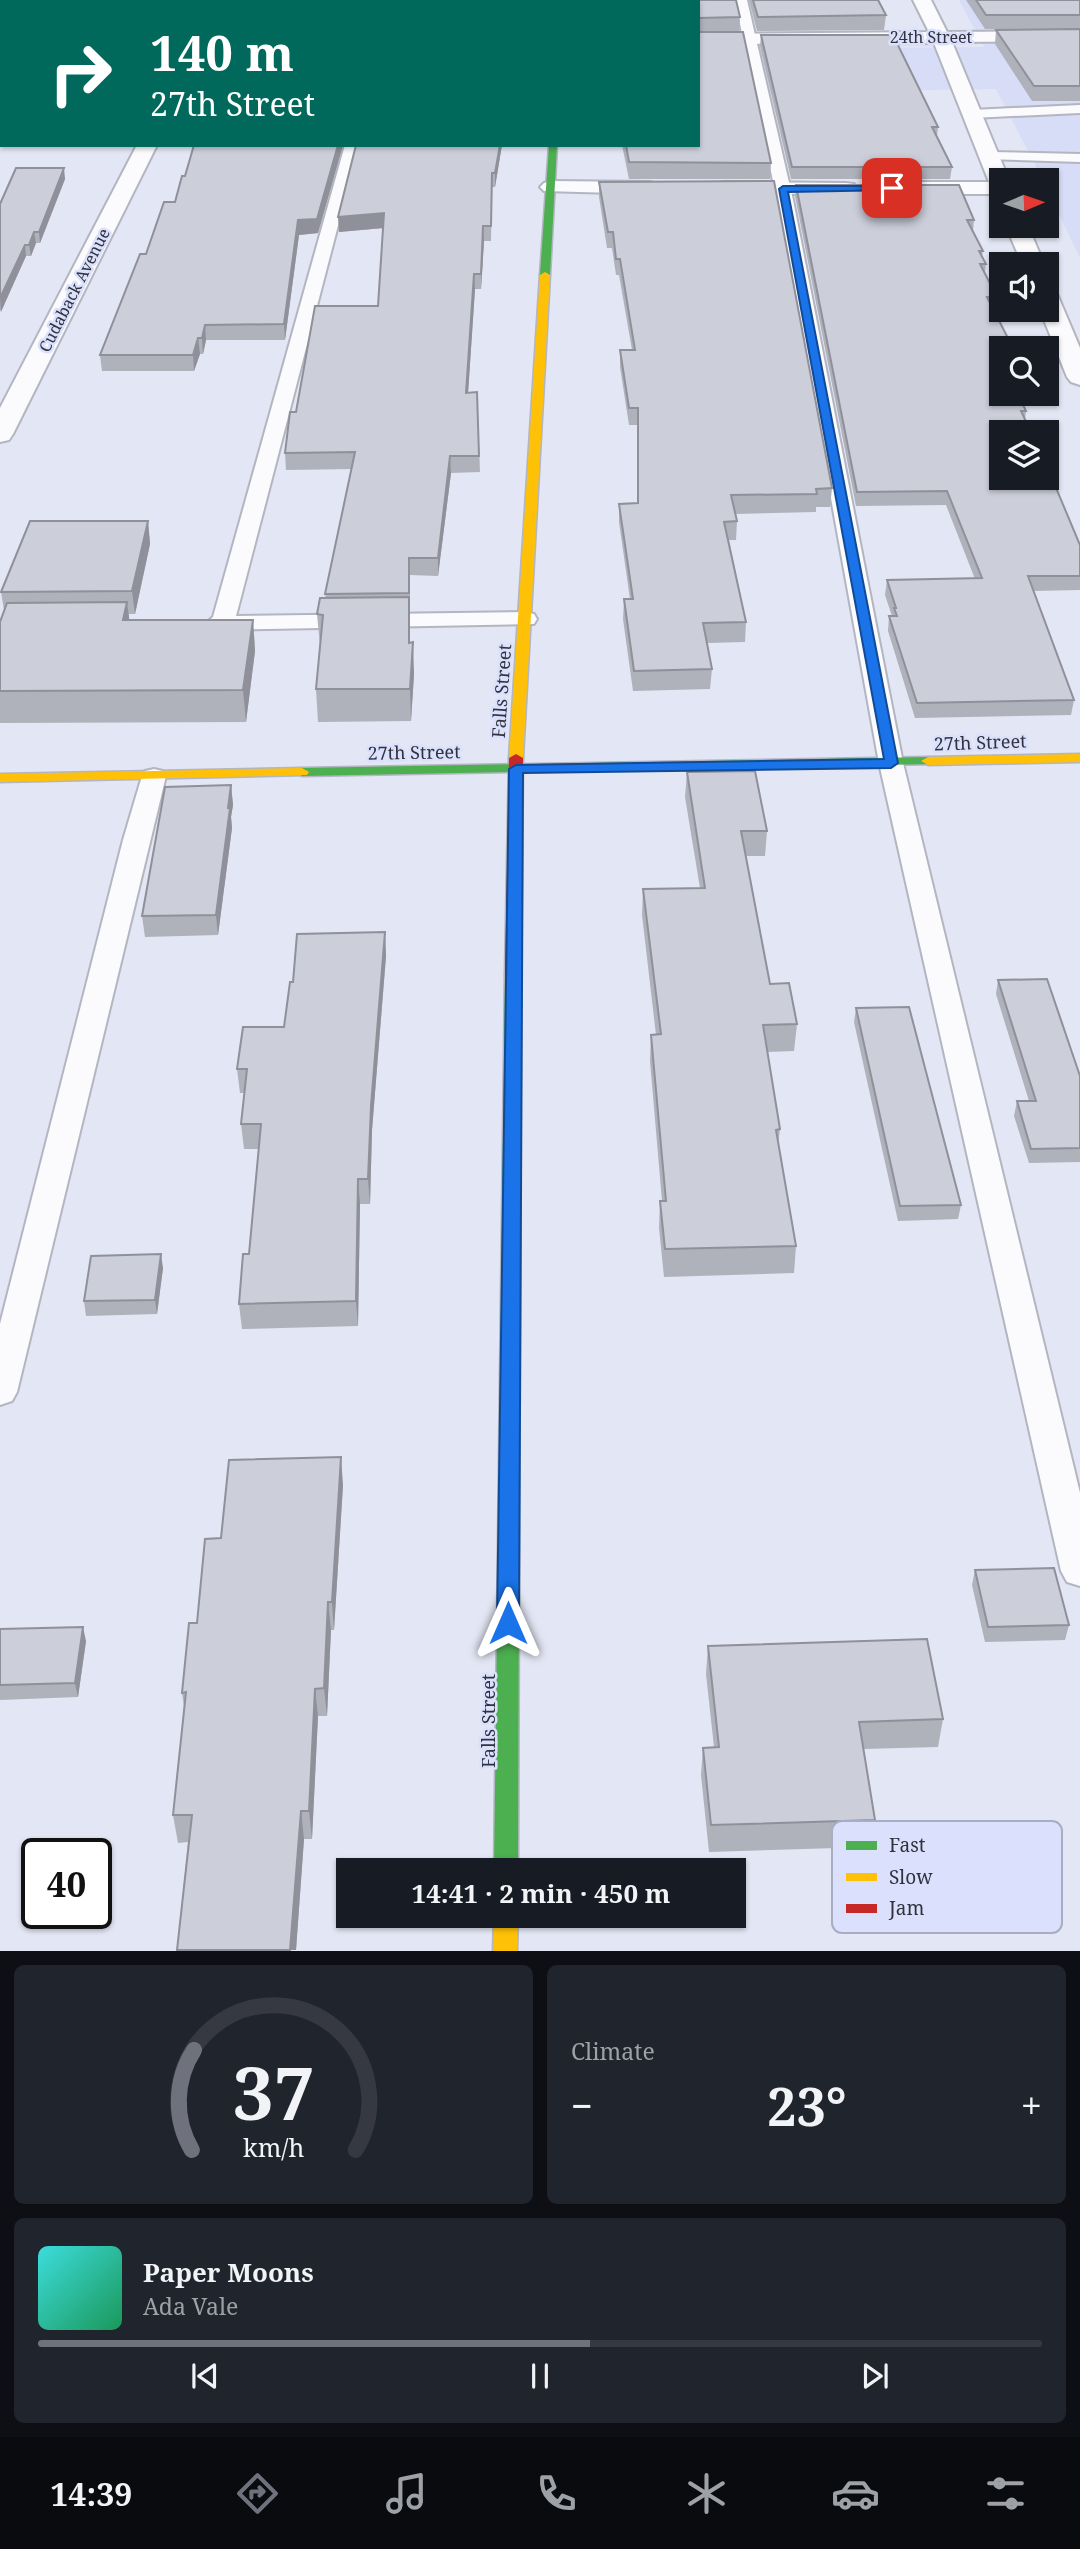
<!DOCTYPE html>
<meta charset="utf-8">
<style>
body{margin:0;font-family:"Noto Serif",serif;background:#20242c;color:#f1f3f6;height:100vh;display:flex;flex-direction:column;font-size:26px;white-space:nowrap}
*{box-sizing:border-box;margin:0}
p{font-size:23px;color:#9ea1a6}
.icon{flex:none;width:38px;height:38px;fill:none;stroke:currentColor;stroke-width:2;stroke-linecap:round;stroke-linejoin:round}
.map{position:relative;height:1951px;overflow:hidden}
.side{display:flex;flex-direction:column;gap:14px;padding:14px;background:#0d0f14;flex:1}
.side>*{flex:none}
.banner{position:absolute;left:0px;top:0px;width:700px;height:147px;box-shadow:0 2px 5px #0004;background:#00695c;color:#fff;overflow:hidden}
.needle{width:46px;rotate:88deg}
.controls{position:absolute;left:989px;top:168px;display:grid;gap:14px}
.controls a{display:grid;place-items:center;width:70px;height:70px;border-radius:0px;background:#171b24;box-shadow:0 2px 5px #0004;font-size:35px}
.speed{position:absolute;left:21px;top:1838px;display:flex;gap:14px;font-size:35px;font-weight:700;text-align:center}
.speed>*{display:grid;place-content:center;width:91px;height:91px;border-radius:50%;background:#171b24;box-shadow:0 2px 5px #0004;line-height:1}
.speed .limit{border:4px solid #111;border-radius:10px;background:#fff;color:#111}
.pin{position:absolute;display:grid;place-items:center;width:60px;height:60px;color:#fff;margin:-30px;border-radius:14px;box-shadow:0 4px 10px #0006}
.me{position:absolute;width:77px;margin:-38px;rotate:0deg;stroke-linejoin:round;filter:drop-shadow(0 0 5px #0008)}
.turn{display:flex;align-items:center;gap:24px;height:147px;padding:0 35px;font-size:32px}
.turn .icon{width:91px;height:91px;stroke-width:2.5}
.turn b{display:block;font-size:49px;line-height:60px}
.big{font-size:52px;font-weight:700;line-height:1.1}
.side .tile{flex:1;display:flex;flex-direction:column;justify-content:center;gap:10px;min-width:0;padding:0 24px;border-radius:10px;background:#20242c}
.side .dial{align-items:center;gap:0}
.dial svg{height:182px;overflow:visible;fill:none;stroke:#363941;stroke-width:7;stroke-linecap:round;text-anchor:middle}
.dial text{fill:#f1f3f6;stroke:none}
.song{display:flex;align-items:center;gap:21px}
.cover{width:84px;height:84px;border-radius:10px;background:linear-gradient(135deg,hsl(180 70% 55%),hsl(150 70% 35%))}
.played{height:7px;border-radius:4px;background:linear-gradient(90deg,#6f727d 55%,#363941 55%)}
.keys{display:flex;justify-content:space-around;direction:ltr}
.heat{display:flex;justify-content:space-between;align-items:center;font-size:38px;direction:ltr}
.side .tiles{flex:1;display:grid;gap:14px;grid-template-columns:1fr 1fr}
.tile:last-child{grid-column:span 2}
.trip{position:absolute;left:336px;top:1858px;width:410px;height:70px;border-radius:0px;background:#171b24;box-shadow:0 2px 5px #0004;font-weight:700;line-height:70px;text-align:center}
.dock{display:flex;height:112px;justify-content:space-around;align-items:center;background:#090b0e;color:#9ea1a6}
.dock .icon{width:49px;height:49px}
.dock .active{color:#6f727d}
.dock b{font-size:32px;color:#f1f3f6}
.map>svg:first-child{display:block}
.built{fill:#d7ddf6}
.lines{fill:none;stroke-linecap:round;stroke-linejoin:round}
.lane-casing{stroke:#b3b5c0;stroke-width:4}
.street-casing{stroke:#b3b5c0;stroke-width:4}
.fast-casing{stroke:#b3b5c0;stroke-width:3}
.slow-casing{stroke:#b3b5c0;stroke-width:3}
.jam-casing{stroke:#b3b5c0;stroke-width:3}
.lane{fill:#fbfbfd;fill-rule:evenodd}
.street{fill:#fbfbfd;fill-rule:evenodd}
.fast{fill:#4caf50;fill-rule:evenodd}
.slow{fill:#ffc107;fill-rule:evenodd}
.jam{fill:#c62828;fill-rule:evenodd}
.wall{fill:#afb1bb}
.shaded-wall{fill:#8f9099}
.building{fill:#ccceda;stroke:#8f9099;stroke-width:2}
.route{fill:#1a73e8;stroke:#114b97;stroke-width:2}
.labels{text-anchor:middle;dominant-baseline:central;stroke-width:5;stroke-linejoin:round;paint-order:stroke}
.far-street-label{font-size:16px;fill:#30333d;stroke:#dbe1fc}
.street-label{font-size:18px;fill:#30333d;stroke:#dbe1fc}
.key{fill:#dbe1fc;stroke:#a8adc3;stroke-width:2}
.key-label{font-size:19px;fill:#30333d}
</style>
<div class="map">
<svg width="1080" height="1951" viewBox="0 0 1080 1951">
<rect width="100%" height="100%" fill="#e3e6f4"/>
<!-- built -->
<polygon class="built" points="959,0 1080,0 1080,258 1047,189 1046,180 1043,180 996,89 753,93 698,49 984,47"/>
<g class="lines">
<!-- lane casing -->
<g class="lane-casing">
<g id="lane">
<polygon points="81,0 231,0 81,2"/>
<polygon points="735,0 747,0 793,200 903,763 1080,1493 1080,1586 1067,1582 1061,1571 879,763 777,200"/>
<rect x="0" y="93" width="2" height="8"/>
<polygon points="1080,105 1080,113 972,118 965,114 972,110"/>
<polygon points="345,145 359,145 236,616 526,612 534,614 537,619 534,624 217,630 209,628 206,623 213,617"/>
<polygon points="990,152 1080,154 1080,162 985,159 983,156 985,153"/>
<polygon points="154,769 163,771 166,776 17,1392 12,1401 0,1405 0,1324 123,840 142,776 145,771"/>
</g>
</g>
<!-- street casing -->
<g class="street-casing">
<g id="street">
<rect x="207" y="0" width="18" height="2"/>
<polygon points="913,0 931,0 947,32 1080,31 1080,41 952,42 1009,180 1001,180 1001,194 906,194 899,192 895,188 899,184 906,182 989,182 934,43 698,44 698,34 929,32"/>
<rect x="0" y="42" width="2" height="10"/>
<polygon points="137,145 157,145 13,434 9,440 0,442 0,408"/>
<polygon points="551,181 650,182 657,184 661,188 657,192 650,194 544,191 540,187 544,183"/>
<polygon points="724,182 846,183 854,184 857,189 854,194 846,195 717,192 713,188 717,184"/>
<polygon points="1006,226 1028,226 1044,264 1022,264"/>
<polygon points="1046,289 1054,291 1058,296 1080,348 1080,385 1071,382 1067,377 1040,310 1046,310"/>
</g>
</g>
<!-- fast casing -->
<g class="fast-casing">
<g id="fast">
<polygon points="549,145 557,145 550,275 545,278 540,275"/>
<polygon points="928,757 935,761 933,764 302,776 295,772 302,768"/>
<polygon points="513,969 521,974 518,1871 494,1871 505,974"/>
</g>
</g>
<!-- slow casing -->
<g class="slow-casing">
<g id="slow">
<rect x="551" y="0" width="6" height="2"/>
<polygon points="545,272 550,275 523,758 516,762 509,758 540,275"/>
<polygon points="1080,754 1080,762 928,765 921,761 928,757"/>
<polygon points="302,768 309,772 307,775 0,782 0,774"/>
<polygon points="494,1916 518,1916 517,1951 493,1951"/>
</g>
</g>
<!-- jam casing -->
<g class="jam-casing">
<polygon id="jam" points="516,754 523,758 521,974 513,979 505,974 509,758"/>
</g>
<!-- lane -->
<use href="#lane" class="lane"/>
<!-- street -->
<use href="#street" class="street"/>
<!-- fast -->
<use href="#fast" class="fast"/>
<!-- slow -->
<use href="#slow" class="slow"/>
<!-- jam -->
<use href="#jam" class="jam"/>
</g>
<!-- wall -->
<g class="wall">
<polygon points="595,0 736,0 740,17 739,31 700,32 771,163 770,179 629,179 622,145 698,145 698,2 595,2"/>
<polygon points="749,0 878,0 886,15 884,30 757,31"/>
<polygon points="966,0 1080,0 1080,101 1032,101 995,44 996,30 1078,29 985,29"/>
<polygon points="761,35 938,127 937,136 952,167 950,179 791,179 760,46"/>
<polygon points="194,145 343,145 318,233 299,235 285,340 206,340 203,354 200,354 194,371 102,371 100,355 146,254 175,202 185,176"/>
<polygon points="502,145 495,187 492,187 491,241 484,241 481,289 475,289 468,393 477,392 480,472 451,473 438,576 410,575 410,643 414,674 411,721 318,722 316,689 320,646 317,614 326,598 325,594 352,469 286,470 285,453 296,412 378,306 383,228 339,232"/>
<polygon points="65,179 40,243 36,243 31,256 26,256 0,312 0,204"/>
<polygon points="599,182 832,488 830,507 816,507 816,512 735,514 737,521 736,540 729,540 746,622 745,642 707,643 712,669 710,689 633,691 623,619 624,599 630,599 619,522 619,504 638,503 638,425 629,425 620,367 620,350 632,350 619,275 616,275 612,248 607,248 599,197"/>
<polygon points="796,185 974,220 973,231 983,251 982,257 986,264 985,273 997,297 995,309 993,309 1001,394 1027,394 1027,398 1020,398 1026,411 1025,420 1080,545 1080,590 1033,591 1074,700 1071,715 915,718 888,631 889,616 892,616 885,595 887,580 975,579 946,505 856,506 795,196"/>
<polygon points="148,521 150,544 135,614 129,614 129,620 253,620 255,651 246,722 0,723 0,622 4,610 1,592"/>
<polygon points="687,772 767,831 765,856 746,856 770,984 797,1024 794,1051 767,1052 780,1129 778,1145 796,1246 794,1273 664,1277 659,1228 660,1201 662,1201 650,1061 651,1035 656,1035 642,915 643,889 700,888 685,797"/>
<polygon points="231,785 233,805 231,817 232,828 218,935 145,937 142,916"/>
<polygon points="385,932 386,956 372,1130 370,1204 360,1204 358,1326 242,1329 239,1304 249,1254 259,1149 244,1149 241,1124 244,1093 240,1093 237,1069 284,1027 293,982"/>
<polygon points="998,980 1080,1076 1080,1162 1029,1163 1014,1116 1017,1101 1029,1101 996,994"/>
<polygon points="856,1008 961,1205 958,1219 898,1221 854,1022"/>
<polygon points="163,1268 157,1314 86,1316 84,1301"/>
<polygon points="343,1485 334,1630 331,1630 327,1716 318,1716 312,1839 304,1839 296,1950 177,1950 188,1842 178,1843 173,1815 184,1707 182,1693 197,1623 221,1538"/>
<polygon points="975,1570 1069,1625 1065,1640 985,1642 972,1585"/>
<polygon points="0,1629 86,1641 78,1697 0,1700"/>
<polygon points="708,1646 943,1719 938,1747 863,1749 875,1820 870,1847 709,1852 701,1775 703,1748 714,1747 706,1674"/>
</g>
<!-- shaded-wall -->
<g class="shaded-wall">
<polygon points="2,24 2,38 0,39 0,25"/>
<polygon points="338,145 343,145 318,233 299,235 285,340 284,324 298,220"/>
<polygon points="500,145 502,145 495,187 495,173"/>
<polygon points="64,168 65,179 40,243 39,232"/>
<polygon points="384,213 384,228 339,232 338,217"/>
<polygon points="483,226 484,241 481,289 481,274"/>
<polygon points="34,232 36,243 31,256 29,245"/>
<polygon points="25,245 26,256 1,312 0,298"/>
<polygon points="474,274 475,289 467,409 466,393"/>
<polygon points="205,325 206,340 203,354 202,338"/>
<polygon points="198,338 200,354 194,371 193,355"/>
<polygon points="450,456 451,473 438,576 438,558"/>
<polygon points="148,521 150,544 135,614 132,591"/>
<polygon points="127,602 131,633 123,620"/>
<polygon points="253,620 255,651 246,722 243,690"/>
<polygon points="413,642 414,674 411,721 410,689"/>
<polygon points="231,785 233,805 231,817 232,828 218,935 216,915"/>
<polygon points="385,932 386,956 372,1130 370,1204 368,1179 371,1106"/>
<polygon points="358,1179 360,1204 358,1326 356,1301"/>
<polygon points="161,1254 163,1268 157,1314 155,1300"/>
<polygon points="341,1457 343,1485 334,1630 332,1602"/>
<polygon points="328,1602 331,1630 327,1716 324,1688"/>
<polygon points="83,1627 86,1641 78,1697 75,1683"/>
<polygon points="315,1689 318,1716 312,1839 309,1811"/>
<polygon points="301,1811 304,1839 296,1950 290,1950"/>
</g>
<!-- building -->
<g class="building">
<polygon points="0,0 120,0 119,2 2,2 2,24 0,25"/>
<rect x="378" y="0" width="102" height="2"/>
<polygon points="597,0 736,0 740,17 698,18 698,2 598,2"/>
<polygon points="753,0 878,0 886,15 758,17"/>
<polygon points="976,0 1080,0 1080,15 986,15"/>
<polygon points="1080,29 1080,86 1034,86 996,30"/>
<polygon points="698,32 743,32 771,163 629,162 626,145 698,145"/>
<polygon points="761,35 893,35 938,127 932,127 952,167 792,167"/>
<polygon points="194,145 338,145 317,219 298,220 284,324 205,325 202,338 198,338 193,355 100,355 140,254 146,254 164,202 175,202 182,176 185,176"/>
<polygon points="356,145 500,145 495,173 492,173 491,226 483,226 481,274 474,274 466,393 477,392 479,456 450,456 438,558 409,558 409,593 325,594 355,452 285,453 290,412 296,412 315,306 378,306 384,213 338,217"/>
<polygon points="16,168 64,168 39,232 34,232 29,245 25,245 0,298 0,204"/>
<polygon points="774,181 832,488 816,489 817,494 731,495 737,521 724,522 746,622 703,623 712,669 634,671 624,599 633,599 619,504 638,503 638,408 629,408 620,350 635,350 620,259 616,259 613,232 608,232 599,182"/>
<polygon points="796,185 959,185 974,220 967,220 983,251 979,251 986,264 980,264 997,297 987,297 1013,348 1001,348 1001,394 1018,394 1026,411 1021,411 1031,432 1001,432 1001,478 1046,478 1046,464 1080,545 1080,576 1028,576 1074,700 917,703 889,616 897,616 894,608 896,608 887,580 982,578 947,491 857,492"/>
<polygon points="30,521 148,521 132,591 1,592"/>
<polygon points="409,597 409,643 413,642 410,689 316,689 323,615 317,614 320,598"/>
<polygon points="127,602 123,620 253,620 243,690 0,691 0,622 7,603"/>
<polygon points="755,771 767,831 741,831 770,984 789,983 797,1024 763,1025 780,1129 776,1130 796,1246 665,1249 660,1201 666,1201 651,1035 661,1034 643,889 705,888 687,772"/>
<polygon points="231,785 228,808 230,808 216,915 142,916 165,787"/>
<polygon points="385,932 371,1106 368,1179 358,1179 356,1301 239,1304 243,1254 249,1254 261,1124 241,1124 247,1069 237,1069 243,1027 284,1027 290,982 293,982 297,934"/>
<polygon points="1047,979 1080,1076 1080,1148 1031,1149 1017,1101 1036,1101 998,980"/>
<polygon points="909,1007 961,1205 900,1206 856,1008"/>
<polygon points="161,1254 155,1300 84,1301 91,1256"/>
<polygon points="341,1457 332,1602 328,1602 324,1688 315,1689 309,1811 301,1811 290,1950 177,1950 192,1815 173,1815 186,1692 182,1693 189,1623 197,1623 205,1539 221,1538 229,1460"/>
<polygon points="1054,1568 1069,1625 988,1627 975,1570"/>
<polygon points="83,1627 75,1683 0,1685 0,1629"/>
<polygon points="927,1639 943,1719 859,1722 875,1820 711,1825 703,1748 719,1747 708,1646"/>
</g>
<!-- route -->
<polygon class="route" points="892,186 896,188 895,190 788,192 898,763 891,768 523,773 519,1623 516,1629 508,1632 500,1629 497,1623 509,769 516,765 884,759 779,189 783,186"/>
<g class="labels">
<!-- far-street labels -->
<g class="far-street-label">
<text x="931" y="37">24th Street</text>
<text transform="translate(74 290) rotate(-63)">Cudaback Avenue</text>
</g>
<!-- street labels -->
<g class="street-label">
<text transform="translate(501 691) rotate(-86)">Falls Street</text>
<text transform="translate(980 742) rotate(-2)">27th Street</text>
<text transform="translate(414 752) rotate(-1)">27th Street</text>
<text transform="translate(488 1721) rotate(-90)">Falls Street</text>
</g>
</g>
<!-- legend -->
<rect x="832" y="1821" width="230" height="112" rx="10" class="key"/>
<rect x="846" y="1841" width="31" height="9" fill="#4caf50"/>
<rect x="846" y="1873" width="31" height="8" fill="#ffc107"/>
<rect x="846" y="1904" width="31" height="9" fill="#c62828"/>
<g class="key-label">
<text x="889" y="1852">Fast</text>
<text x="889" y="1884">Slow</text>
<text x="889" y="1915">Jam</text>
</g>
</svg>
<div class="controls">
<a><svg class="needle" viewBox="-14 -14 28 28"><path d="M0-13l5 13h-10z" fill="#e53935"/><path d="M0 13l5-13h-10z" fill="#9ea1a6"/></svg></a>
<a><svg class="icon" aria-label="sound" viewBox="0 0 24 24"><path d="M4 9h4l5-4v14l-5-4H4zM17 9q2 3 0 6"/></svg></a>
<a><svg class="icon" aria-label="search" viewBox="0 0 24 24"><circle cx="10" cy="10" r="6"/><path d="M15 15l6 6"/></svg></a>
<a><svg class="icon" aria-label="layers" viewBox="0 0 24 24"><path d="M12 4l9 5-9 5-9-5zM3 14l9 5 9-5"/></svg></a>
</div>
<div class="speed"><div class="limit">40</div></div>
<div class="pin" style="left:892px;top:188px;background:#d93025"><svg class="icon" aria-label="arrive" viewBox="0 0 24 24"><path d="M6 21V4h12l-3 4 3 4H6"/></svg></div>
<svg class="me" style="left:508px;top:1623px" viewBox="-20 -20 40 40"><path d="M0-17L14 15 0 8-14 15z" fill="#1a73e8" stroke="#fff" stroke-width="4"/></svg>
<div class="trip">14:41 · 2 min · 450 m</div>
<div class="banner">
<div class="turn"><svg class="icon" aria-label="right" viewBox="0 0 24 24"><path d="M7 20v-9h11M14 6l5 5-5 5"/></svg><div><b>140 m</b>27th Street</div></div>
</div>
</div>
<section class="side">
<div class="tiles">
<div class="tile dial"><svg viewBox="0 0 100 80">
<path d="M14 69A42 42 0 1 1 86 69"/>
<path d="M14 69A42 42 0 0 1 15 25" stroke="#6f727d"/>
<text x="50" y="56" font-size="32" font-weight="700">37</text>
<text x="50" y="72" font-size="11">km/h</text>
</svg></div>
<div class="tile"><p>Climate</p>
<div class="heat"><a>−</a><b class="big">23°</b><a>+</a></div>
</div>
<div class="tile">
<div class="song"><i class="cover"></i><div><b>Paper Moons</b><p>Ada Vale</p></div></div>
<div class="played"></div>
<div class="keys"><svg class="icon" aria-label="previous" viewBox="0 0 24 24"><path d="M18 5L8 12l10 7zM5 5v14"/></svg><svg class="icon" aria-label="pause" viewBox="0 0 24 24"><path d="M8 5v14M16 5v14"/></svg><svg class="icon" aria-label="next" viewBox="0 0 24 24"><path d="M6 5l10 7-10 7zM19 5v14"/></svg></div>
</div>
</div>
</section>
<nav class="dock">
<b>14:39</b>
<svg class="icon active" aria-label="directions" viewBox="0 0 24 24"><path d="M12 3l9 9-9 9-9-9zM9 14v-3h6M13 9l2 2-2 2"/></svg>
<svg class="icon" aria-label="music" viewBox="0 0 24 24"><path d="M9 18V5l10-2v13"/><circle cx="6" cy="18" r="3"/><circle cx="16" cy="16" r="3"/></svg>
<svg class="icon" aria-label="phone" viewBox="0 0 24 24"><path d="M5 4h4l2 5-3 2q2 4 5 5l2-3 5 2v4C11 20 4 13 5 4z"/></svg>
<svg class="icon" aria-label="climate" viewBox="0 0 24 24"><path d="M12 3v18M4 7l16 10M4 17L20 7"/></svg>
<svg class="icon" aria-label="car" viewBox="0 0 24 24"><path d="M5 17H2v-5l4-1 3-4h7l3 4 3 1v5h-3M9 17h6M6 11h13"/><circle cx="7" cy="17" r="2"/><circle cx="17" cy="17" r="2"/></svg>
<svg class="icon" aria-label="filters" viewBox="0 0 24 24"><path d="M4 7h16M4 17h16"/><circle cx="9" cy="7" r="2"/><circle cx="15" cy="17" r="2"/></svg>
</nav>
